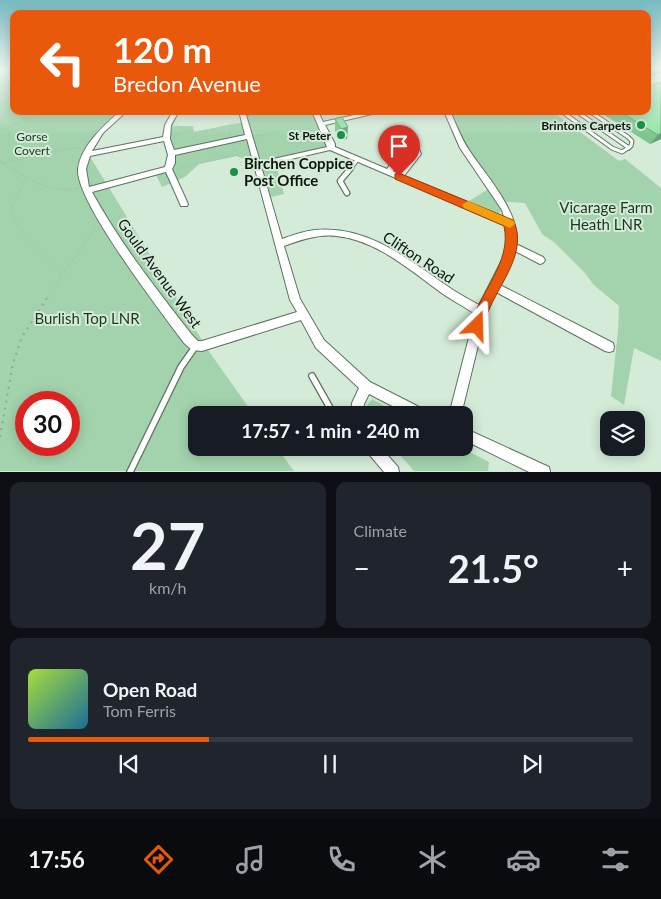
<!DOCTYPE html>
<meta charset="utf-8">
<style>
body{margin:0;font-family:Lato,sans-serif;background:#20242c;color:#f1f3f6;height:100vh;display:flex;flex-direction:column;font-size:19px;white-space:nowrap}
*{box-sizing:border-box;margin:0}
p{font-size:16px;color:#9ea1a6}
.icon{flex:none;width:28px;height:28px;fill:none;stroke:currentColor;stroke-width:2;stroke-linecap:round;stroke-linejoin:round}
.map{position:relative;height:472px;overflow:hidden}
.details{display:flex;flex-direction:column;gap:10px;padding:10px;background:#0d0f14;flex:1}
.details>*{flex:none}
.banner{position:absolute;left:10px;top:10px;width:641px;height:105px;border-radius:10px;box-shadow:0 2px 12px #0003;background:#ea580c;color:#fff;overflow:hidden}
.buttons{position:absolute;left:600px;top:411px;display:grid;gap:10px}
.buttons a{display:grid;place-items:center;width:45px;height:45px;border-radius:10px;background:#171b24;box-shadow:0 2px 12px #0003;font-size:25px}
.speed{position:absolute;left:15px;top:391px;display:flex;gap:10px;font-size:25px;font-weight:700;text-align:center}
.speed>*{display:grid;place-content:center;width:65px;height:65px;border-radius:50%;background:#171b24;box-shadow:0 2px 12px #0003;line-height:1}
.speed .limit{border:8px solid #d22;background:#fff;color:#111}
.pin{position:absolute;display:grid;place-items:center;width:42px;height:42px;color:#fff;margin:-51px -21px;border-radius:50% 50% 50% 0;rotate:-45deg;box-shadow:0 0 5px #0007}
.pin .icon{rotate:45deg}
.me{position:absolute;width:55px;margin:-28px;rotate:22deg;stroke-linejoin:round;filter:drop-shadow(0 0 4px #0008)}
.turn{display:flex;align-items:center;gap:18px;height:105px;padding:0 20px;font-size:22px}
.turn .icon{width:65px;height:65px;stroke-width:2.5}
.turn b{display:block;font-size:35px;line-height:42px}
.big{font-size:38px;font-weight:700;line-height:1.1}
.details .widget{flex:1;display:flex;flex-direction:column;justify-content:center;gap:8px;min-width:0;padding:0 18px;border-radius:10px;background:#20242c}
.details .dial{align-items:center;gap:0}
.dial b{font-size:65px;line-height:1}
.song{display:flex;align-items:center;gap:15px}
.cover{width:60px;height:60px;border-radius:8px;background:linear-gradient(135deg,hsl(80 70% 55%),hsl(200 70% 35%))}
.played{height:5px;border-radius:2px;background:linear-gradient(90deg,#ea580c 30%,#363941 30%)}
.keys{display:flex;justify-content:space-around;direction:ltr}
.heat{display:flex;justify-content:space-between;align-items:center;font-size:28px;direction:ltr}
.details .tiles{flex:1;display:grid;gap:10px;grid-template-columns:1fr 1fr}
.widget:last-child{grid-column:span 2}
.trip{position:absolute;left:188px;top:406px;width:285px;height:50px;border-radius:10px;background:#171b24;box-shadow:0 2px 12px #0003;font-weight:700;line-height:50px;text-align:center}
.dock{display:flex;height:80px;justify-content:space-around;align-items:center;background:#090b0e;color:#9ea1a6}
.dock .icon{width:35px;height:35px}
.dock .current{color:#ea580c}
.dock b{font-size:22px;color:#f1f3f6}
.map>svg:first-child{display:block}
.green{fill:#a2d3ac;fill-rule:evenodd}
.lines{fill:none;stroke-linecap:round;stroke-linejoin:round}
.lane-far2-casing{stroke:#5d7261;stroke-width:5}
.lane-far1-casing{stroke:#5d7261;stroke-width:7}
.lane-casing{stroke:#5d7261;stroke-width:8}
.street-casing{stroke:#5d7261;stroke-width:2}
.path-far1{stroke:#92a495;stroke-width:1;stroke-dasharray:0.5 2.5;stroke-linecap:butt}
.path{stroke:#92a495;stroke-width:2;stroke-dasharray:2 5;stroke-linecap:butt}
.lane-far2{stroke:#fff;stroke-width:3}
.lane-far1{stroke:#fff;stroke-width:4.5}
.lane{stroke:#fff;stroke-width:5.5}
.street{fill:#fff;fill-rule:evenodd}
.wall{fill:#7dc58e}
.shaded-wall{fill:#66a074}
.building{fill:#91e5a5;stroke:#66a074}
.route{fill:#ea580c;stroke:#983908}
.slow{fill:#f59e0b}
.poi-dot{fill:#1e8f48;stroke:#d4ebd8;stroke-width:2}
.labels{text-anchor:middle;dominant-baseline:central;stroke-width:4;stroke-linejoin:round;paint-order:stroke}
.far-poi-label{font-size:12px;font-weight:bold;fill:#0e1610;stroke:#d4ebd8;text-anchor:end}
.far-park-label{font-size:12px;fill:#16381f;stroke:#d4ebd8}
.poi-label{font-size:15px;font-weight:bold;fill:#0e1610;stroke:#d4ebd8;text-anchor:start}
.park-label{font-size:15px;fill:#16381f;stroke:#d4ebd8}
.street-label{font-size:15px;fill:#0e1610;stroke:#d4ebd8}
</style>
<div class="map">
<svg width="661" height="472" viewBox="0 0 661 472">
<rect width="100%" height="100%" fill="#d4ebd8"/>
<!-- green -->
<g class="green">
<path d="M0 70H14V111H122L86 150 208 350 254 415H196V448H277L294 471H0ZM26 402H69V445H26Z"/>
<polygon points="176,111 179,111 173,126 193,126 194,132 244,122 255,158 246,160 237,156 199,164 185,177 162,187 155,173 171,166 166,139"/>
<polygon points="263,111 311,111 328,144 325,148 263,161 260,159 246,117 249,114"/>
<polygon points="447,111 552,111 619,161 625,159 661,188 661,361 634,348 624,405 611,396 618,331 619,306 594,285 585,273 555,243 542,234 525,203 506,202 464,148"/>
<polygon points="276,165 284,194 271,197 263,171 265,168"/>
<polygon points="490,188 502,209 499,214 495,214 466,203"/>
<polygon points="372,399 401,415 367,415 363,410"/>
<polygon points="394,448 462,448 489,462 488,471 414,471"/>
</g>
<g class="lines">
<!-- lane-far2 casing -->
<g class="lane-far2-casing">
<g id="lane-far2">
<polyline points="561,111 612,148 622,152 631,146 632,141 628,137 589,111"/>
<polyline points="576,111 629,148"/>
<polyline points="350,169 358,159"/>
</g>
</g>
<!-- lane-far1 casing -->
<g class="lane-far1-casing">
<polyline id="lane-far1" points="347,193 340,181 351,168"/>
</g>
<!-- lane casing -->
<g class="lane-casing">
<g id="lane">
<polyline points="312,376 334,415"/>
<polyline points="130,472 181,367 195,347"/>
</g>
</g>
<!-- street casing -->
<g class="street-casing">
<g id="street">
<path d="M120 111H127L103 133 92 151 163 137 165 125 173 111H179L171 125 170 139 174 150 245 135 239 111H260L246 115 260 162 327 147 312 111H318L323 122 372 111H385L325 125 335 144V147L387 169C396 157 402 145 419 149L421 154 404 176 504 217 502 210 460 148 444 111H450C456 124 461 138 469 150 484 173 522 214 516 244L543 257 545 260 543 263 540 264 515 251 500 285 613 343 614 347 613 351 609 352 605 351 496 292 486 313 461 415H449L475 314C465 307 453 301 443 294 411 271 377 240 336 236 318 234 301 240 284 246L300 299 324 340 370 382 427 411 429 415H410L369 394 364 404 363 415H351L352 403 359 388 316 348 301 320 202 351 192 350 184 343C162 313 75 201 78 169 81 145 104 126 120 111ZM247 139 290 300 297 312 202 341H198L192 335C156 289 120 243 92 192L166 172 181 206H187L188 204 172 169 175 163V155ZM164 141 168 155 165 167 89 187 86 169 90 156ZM330 150 506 225 509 238 504 256 479 305C470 300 461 295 453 290 411 262 370 225 315 230 304 231 293 235 282 239L261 166ZM412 152 413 154 397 173 393 171 403 158Z"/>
<polygon points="464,428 549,467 550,472 529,472 464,440"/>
<polygon points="367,448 381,448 398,467 399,472 384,472 368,453"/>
</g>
</g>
<!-- path-far1 -->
<g class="path-far1">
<polyline points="0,71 14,80"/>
<polyline points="5,72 14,72"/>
<polyline points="0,119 14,106"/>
<path d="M176 124C190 138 212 128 229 125"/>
<polyline points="0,130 30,119 43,111"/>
<polyline points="173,135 189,132"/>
<polyline points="230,135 229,125 236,121"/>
<polyline points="256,136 282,131"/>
<polyline points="233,146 240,160 244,175 253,173"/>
<path d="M0 161C26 177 48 194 79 188"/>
<polyline points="3,163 70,148 82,148"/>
<polyline points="177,169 237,155"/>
<polyline points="26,178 10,211 18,227 61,274"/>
<polyline points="46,299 97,225"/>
</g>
<!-- path -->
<polyline class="path" points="0,437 13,363 22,337 47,298"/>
<!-- lane-far2 -->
<use href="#lane-far2" class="lane-far2"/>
<!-- lane-far1 -->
<use href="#lane-far1" class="lane-far1"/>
<!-- lane -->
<use href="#lane" class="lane"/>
<!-- street -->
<use href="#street" class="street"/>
</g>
<!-- wall -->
<g class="wall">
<polygon points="661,82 661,139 650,144 598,111 648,111"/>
<polygon points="335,119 347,139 340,140 335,131"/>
</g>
<!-- shaded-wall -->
<g class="shaded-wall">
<polygon points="648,70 661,70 661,73 648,77"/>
<polygon points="348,127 347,139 340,140 341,129"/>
<polygon points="661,133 661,139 650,144 658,135"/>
</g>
<!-- building -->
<g class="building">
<polygon points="661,82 661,133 658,135 619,111 648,111 648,87"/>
<polygon points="342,117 348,127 341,129 335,119"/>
</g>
<!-- sky -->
<linearGradient id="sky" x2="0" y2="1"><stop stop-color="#77bac0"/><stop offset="0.51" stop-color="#ecf6ed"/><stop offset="1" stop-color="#ecf6ed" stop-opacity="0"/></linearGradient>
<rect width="661" height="136" fill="url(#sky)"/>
<!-- route -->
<path class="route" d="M399 173 513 220C529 251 499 284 488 312 485 318 484 324 482 330L477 332 472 330 470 326C480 292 512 262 504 226L395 179V174Z"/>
<!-- slow -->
<polygon class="slow" points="468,201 514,221 515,224 510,228 464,208 462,205"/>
<!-- markers -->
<g class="poi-dot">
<circle cx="641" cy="125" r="5"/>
<circle cx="341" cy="135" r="5"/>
<circle cx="234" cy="172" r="5"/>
</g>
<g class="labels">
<!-- far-poi labels -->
<g class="far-poi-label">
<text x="631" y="125">Brintons Carpets</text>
<text x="331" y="135">St Peter</text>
</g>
<!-- far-park labels -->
<g class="far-park-label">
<text x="32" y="136">Gorse<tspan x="32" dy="14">Covert</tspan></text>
</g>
<!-- poi labels -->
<g class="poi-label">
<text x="244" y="163">Birchen Coppice<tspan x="244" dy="17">Post Office</tspan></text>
</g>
<!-- park labels -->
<g class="park-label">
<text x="606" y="207">Vicarage Farm<tspan x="606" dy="17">Heath LNR</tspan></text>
<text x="87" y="318">Burlish Top LNR</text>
</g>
<!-- street labels -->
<g class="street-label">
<text transform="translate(419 257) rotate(33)">Clifton Road</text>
<text transform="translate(160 273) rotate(54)">Gould Avenue West</text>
</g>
</g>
</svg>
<div class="buttons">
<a><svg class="icon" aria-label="layers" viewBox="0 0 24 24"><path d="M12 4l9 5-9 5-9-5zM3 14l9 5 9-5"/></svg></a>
</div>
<div class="speed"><div class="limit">30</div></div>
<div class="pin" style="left:399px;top:176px;background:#d93025"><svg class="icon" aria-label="arrive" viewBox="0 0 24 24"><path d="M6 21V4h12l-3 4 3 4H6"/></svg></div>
<svg class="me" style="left:477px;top:326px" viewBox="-20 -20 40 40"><path d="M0-17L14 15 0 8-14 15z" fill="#ea580c" stroke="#fff" stroke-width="4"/></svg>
<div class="trip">17:57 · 1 min · 240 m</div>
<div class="banner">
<div class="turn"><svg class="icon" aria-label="left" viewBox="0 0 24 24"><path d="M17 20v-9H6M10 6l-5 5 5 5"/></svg><div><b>120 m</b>Bredon Avenue</div></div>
</div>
</div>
<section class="details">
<div class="tiles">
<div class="widget dial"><b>27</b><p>km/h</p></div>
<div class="widget"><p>Climate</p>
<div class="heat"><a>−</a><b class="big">21.5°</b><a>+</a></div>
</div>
<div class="widget">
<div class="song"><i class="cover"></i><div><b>Open Road</b><p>Tom Ferris</p></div></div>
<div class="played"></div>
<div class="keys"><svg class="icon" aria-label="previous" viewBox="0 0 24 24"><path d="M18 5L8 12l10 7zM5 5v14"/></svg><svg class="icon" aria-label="pause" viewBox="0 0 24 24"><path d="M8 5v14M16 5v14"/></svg><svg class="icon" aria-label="next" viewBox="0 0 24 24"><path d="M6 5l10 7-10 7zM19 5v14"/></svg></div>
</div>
</div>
</section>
<nav class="dock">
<b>17:56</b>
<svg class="icon current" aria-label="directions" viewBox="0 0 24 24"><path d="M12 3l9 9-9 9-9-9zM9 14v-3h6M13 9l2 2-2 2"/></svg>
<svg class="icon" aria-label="music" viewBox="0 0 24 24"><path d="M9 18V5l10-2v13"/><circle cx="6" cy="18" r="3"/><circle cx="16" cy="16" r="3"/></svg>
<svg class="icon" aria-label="phone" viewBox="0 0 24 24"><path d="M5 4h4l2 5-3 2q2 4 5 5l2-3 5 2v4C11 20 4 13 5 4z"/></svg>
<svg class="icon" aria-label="climate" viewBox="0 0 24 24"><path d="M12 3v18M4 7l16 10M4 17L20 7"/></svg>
<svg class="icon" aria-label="car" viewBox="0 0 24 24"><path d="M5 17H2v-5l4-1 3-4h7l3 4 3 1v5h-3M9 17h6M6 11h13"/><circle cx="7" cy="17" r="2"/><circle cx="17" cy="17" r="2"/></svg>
<svg class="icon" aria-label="filters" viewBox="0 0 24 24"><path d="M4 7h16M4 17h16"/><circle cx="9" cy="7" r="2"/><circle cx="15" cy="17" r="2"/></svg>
</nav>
